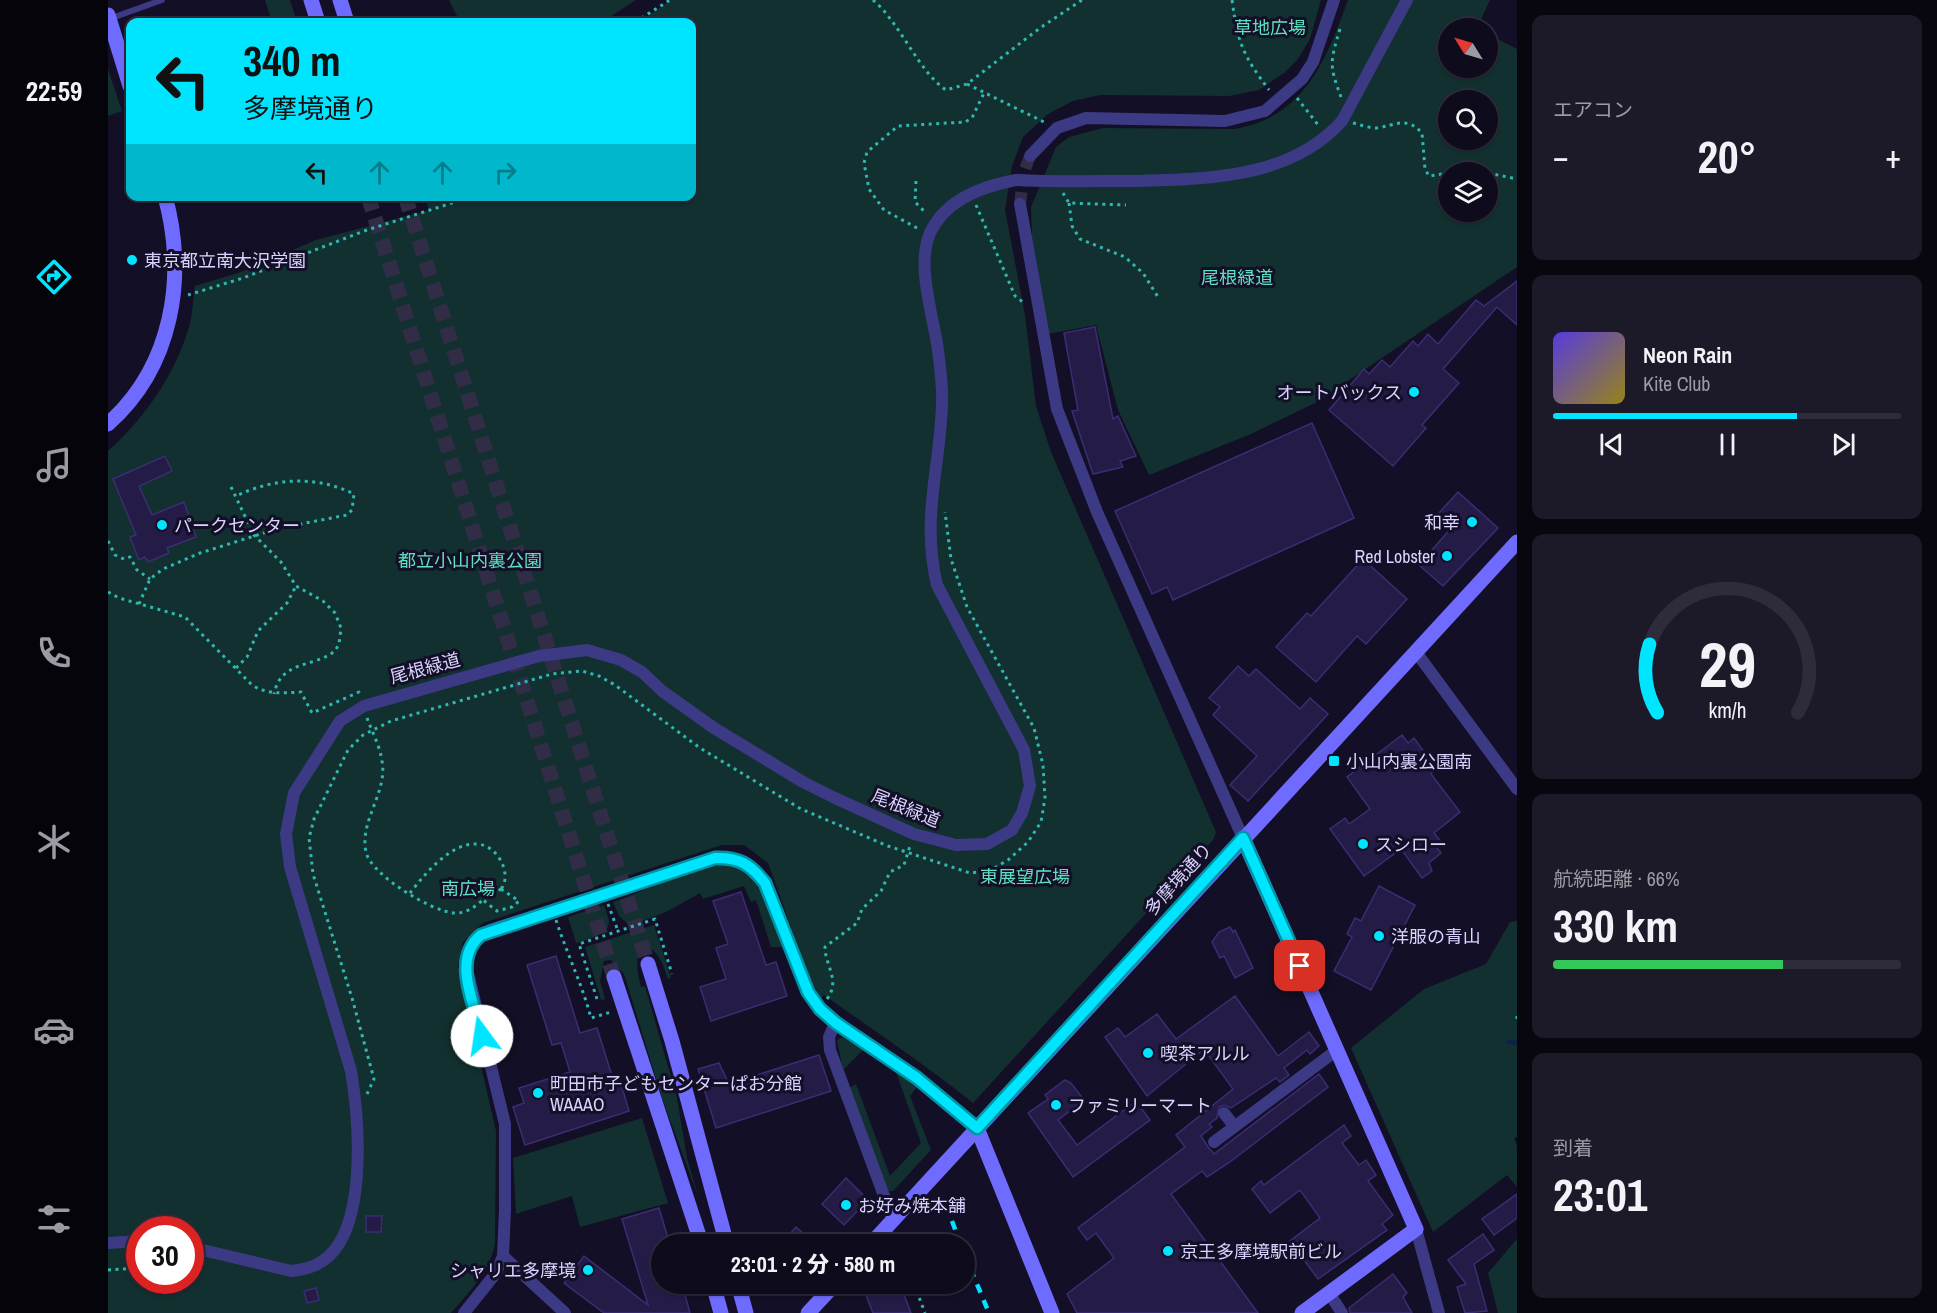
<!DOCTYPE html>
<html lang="ja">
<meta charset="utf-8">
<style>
body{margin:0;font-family:"Archivo Narrow","Noto Sans JP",sans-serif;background:#1c1929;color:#f1f3f6;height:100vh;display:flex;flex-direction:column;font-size:22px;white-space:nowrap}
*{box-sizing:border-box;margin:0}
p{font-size:20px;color:#9b9ba3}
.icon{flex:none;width:33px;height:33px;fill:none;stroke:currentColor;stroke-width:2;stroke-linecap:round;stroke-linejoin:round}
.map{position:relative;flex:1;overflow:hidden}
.details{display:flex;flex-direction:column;gap:15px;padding:15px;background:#08060f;width:420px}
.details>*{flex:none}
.hud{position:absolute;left:18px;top:18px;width:570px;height:183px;border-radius:12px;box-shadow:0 2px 4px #0004,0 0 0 2px #2e2b3b;background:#00e5ff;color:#111;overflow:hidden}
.needle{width:39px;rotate:307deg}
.buttons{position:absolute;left:1330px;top:18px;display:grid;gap:12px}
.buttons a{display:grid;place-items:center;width:60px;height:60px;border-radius:50%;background:#0e0b1c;box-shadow:0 2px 4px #0004,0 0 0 2px #2e2b3b;font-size:30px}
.speed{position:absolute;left:18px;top:1216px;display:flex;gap:12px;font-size:30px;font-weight:700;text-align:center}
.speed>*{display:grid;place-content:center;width:78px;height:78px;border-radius:50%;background:#0e0b1c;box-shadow:0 2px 4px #0004,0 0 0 2px #2e2b3b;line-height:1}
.speed .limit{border:9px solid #d22;background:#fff;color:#111}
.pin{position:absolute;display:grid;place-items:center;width:51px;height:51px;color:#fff;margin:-26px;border-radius:12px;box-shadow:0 3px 9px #0006}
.me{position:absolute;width:66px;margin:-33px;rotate:346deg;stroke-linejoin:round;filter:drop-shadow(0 0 4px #0008)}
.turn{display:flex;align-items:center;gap:21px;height:126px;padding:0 18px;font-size:27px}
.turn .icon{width:78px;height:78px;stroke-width:2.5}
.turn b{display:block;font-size:42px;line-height:51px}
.lanes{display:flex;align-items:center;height:57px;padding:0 18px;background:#0003;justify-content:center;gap:30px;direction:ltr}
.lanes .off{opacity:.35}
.big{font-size:45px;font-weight:800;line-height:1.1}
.details .tile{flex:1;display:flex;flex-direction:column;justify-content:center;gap:9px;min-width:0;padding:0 21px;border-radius:12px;background:#1c1929}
.details .dial{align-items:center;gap:0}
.dial svg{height:156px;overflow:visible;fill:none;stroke:#2e2b3b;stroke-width:7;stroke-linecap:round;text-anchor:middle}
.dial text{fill:#f1f3f6;stroke:none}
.song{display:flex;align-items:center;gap:18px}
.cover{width:72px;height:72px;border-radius:9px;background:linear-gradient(135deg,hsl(250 70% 55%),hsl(50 70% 35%))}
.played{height:6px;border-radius:3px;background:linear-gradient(90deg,#00e5ff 70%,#2e2b3b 70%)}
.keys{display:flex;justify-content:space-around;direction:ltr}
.heat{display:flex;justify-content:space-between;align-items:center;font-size:33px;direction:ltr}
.charge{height:9px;border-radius:4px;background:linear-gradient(90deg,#34c759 66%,#2e2b3b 0)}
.trip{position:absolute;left:543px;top:1234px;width:324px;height:60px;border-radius:30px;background:#0e0b1c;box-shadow:0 2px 4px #0004,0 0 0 2px #2e2b3b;font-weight:800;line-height:60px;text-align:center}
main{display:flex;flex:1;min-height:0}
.tab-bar{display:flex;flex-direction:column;width:108px;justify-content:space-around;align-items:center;background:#06040b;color:#9b9ba3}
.tab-bar .icon{width:42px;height:42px}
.tab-bar .selected{color:#00e5ff}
.tab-bar b{font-size:27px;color:#f1f3f6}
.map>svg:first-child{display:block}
.green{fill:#12302f;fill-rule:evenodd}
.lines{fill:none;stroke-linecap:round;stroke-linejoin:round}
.stream{stroke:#0c2248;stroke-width:4.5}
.building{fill:#241b47;stroke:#3b2d73;stroke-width:1.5}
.street-tunnel{stroke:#312d47;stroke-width:12;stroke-dasharray:12 6;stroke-linecap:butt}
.secondary-tunnel{stroke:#312d47;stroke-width:15;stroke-dasharray:15 8;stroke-linecap:butt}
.path{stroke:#2fb8b0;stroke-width:3;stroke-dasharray:3 4.5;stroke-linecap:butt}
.lane{stroke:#3d3a85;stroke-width:6}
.street{stroke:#3d3a85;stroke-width:12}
.secondary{stroke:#6f6bff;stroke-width:15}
.rail{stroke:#00e5ff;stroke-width:4.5;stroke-dasharray:9 8;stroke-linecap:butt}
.route-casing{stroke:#0095a6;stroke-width:15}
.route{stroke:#00e5ff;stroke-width:10}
.poi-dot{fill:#00e5ff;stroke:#130f26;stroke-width:2}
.labels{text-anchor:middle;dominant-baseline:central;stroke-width:6;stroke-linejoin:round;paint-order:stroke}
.park-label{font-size:18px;fill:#5fe0c0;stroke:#130f26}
.poi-label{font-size:18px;fill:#d9d4ff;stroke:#130f26;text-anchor:start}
.street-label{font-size:18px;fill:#d9d4ff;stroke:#130f26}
</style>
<main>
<nav class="tab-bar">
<b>22:59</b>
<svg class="icon selected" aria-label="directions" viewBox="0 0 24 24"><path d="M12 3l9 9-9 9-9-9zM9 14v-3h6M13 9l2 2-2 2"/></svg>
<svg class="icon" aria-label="music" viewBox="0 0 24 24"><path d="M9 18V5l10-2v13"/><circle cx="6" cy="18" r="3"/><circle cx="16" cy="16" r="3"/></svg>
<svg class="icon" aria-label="phone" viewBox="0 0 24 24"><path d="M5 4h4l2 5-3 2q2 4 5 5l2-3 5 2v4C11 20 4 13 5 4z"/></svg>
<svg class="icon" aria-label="climate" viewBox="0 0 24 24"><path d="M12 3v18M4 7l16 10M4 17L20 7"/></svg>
<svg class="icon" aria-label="car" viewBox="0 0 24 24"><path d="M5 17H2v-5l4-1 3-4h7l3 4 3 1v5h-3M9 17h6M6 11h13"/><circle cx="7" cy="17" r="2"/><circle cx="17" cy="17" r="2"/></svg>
<svg class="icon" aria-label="filters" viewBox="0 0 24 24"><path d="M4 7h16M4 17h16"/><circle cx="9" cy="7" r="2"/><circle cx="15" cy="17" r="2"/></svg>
</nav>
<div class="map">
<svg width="1409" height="1313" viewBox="0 0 1409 1313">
<rect width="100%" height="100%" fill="#130f26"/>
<!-- green -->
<g class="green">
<polygon points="157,0 182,0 189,22 164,22"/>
<polygon points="341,0 528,0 494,22 352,22"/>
<path d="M563 0H1213L1202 39 1190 59 1176 73 1151 90 1121 96 992 95 965 101 940 114 915 137 904 166 897 210 917 315 928 406 943 452 1108 832 1105 840 865 1103C817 1064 766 1031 716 995L713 998 702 980 660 863 636 845H614L375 923 355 942 350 966 388 1131 387 1244C381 1273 362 1291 343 1313H0V451C37 418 69 372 82 323 85 311 85 298 87 286L133 272 208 240 321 210 317 197 584 196V22H531ZM32 1230H82V1281H32Z"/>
<path d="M1240 0H1382L1369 28H1341V68H1380V34L1409 49V267L1207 403 1143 434 1041 475 1010 410 988 325 940 334 924 238 923 207 948 147 961 137 995 128 1126 129C1197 117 1218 60 1240 0ZM1341 100H1380V140H1341ZM1341 172H1380V212H1341Z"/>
<polygon points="0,69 14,111 0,116"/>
<path d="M620 864C656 869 664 918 674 947H663L648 900 643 902 636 886 595 899 592 893C569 906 547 920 520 924L511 916 505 902C543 889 580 867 620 864Z"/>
<polygon points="496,905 501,920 500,927 487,937 468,943 460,917"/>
<polygon points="1409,921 1409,1137 1406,1138 1409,1146 1409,1187 1399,1175 1325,1232 1243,1048 1316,989 1378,964 1402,922"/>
<path d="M546 925 563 978 560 979C555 966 552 949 536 947 525 957 530 974 533 987L537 986 569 1098 579 1158 591 1199 554 1098 516 974 503 960 496 961 492 981 497 999 493 1000 477 947Z"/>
<polygon points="734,1037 755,1050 735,1070 729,1040"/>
<polygon points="787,1069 809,1087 802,1096 823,1150 785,1191 780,1191 741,1088 748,1084 782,1176 813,1143"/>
<polygon points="534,1118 560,1203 472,1227 464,1196 408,1214 405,1158"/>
<polygon points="1409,1239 1409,1313 1390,1313 1380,1273"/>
</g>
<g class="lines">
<!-- stream -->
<polyline class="stream" points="1401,1042 1409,1043"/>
</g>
<!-- building -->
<g class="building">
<polygon points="1409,281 1409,325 1389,307 1335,369 1351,383 1314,425 1318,428 1285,466 1221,410 1256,369 1261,374 1274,360 1282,367 1305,341 1310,346 1320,334 1330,344 1368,300 1376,306"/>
<polygon points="987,327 1005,419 1010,416 1028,456 1012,461 1015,467 985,474 964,411 970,410 956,333"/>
<polygon points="1204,423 1246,518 1065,600 1059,587 1044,594 1007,511"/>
<polygon points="57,456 64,471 31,486 44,515 76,502 88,537 59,548 61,553 40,562 37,557 31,560 22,537 28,535 5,479"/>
<polygon points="1350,492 1390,528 1335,586 1311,565 1344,527 1330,514"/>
<polygon points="1255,559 1299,599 1258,644 1249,636 1208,682 1168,647 1199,613 1203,616"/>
<polygon points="1130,666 1141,676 1148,669 1192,709 1202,698 1220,714 1140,801 1122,785 1149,756 1105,715 1112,707 1101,698"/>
<polygon points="1294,735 1300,743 1306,738 1328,768 1323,774 1352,812 1326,833 1335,844 1329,848 1333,853 1321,863 1324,871 1314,878 1293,849 1256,876 1222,829 1237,818 1241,824 1262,809 1239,777"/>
<polygon points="1271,886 1307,905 1263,990 1226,971 1244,937 1239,934 1247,918 1253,921"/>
<polygon points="633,892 658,965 668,962 679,996 603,1021 592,987 618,979 608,948 620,944 605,901"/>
<polygon points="1122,927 1125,932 1127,930 1145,968 1127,978 1116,956 1112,958 1104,942 1111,932"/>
<polygon points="448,956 472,1033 489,1028 505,1079 511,1077 521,1111 417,1145 405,1107 416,1103 411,1088 462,1072 453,1043 444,1045 419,965"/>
<polygon points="1127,996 1170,1056 1201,1032 1211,1046 1202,1054 1199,1050 1176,1068 1181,1075 1172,1082 1168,1078 1123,1108 1116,1105 1111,1107 1109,1118 1101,1124 1104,1127 1093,1136 1100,1147 1106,1154 1211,1074 1220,1087 1122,1162 1099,1177 1094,1171 1063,1194 1150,1313 969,1313 959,1294 1006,1258 988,1233 979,1240 970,1228 1077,1147 1068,1135 1125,1089 1096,1049 1039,1096 997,1037 1010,1028 1017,1037 1049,1014 1068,1039"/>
<polygon points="711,1055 723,1091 608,1128 590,1069 611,1063 621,1084"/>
<polygon points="957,1080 963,1083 976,1100 950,1120 969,1145 1028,1101 1042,1120 965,1177 920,1113 940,1099 937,1095"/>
<polygon points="1236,1125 1243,1136 1234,1143 1251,1165 1258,1160 1268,1175 1260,1181 1285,1215 1274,1224 1279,1230 1210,1279 1182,1241 1212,1218 1192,1190 1162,1213 1144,1189 1153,1181 1156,1185"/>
<polygon points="738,1178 760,1200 736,1225 714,1204"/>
<polygon points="1409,1194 1409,1218 1386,1235 1374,1219"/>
<polygon points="551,1208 562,1245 554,1245 554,1284 574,1284 582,1313 496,1313 456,1283 476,1256 540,1305 514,1219"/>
<polygon points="258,1216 274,1216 273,1232 258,1232"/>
<polygon points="688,1227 708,1245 672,1245"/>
<polygon points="1375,1234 1386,1250 1366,1264 1379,1311 1357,1313 1349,1287 1358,1284 1340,1260"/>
<polygon points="1285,1274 1299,1293 1295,1297 1304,1313 1242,1313 1241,1308"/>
<polygon points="758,1284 792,1284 803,1313 765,1313 756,1290 760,1288"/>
<polygon points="208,1288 211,1300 199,1303 196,1291"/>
</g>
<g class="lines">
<!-- street-tunnel -->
<polyline class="street-tunnel" points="912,204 916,172 922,156"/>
<!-- secondary-tunnel -->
<g class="secondary-tunnel">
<polyline points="260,196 506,977"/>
<polyline points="297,196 540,964"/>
</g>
<!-- path -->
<g class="path">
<path d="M765 0C793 24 810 71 838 90L859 84 932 28 974 0"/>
<path d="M1124 0C1130 44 1135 55 1161 90"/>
<polyline points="527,22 562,0"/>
<path d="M1232 29C1222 62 1221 65 1233 97"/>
<polyline points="859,84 938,123"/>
<polyline points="1189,98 1211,126"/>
<path d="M1245 123C1253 125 1261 128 1269 128 1288 125 1299 116 1314 133L1317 169 1321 176 1341 173"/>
<polyline points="1344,172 1379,172"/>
<polyline points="1380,173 1409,179"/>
<polyline points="808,181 807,202 818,213"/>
<polyline points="955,193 961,203 1018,205"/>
<polyline points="961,203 964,226 972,239 1017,257 1035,273 1050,297"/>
<polyline points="868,205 907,296 916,303"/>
<polyline points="809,228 776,210 761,189 756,163 759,152 790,126 857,122 864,118 876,93"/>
<polyline points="80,295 135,278 256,231 366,196"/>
<path d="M123 487 146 535 173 562 188 586 215 601 227 613 233 628 231 644 227 651C205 668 173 660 166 694"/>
<polyline points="0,541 7,555 16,559 22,557 29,570 42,579"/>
<path d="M0 592 11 598 77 617 144 685C160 695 175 693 193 692L204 713 251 692 252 694"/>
<path d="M31 604 42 579 55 569 92 553 172 528 239 515 244 510 246 494C207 475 166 478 128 496"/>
<polyline points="128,668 139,657 150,631 179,603 188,586"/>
<path d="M259 718C264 732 272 746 274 761 280 792 251 821 258 852 263 875 323 911 346 913 358 914 366 907 375 900"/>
<polygon points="393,889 411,901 404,907 389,911 375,900"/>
<path d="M302 893C316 875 342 843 368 844 389 844 405 874 393 889"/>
<polyline points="500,904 510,931"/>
<path d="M448 920C459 954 474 984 483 1018L503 1012"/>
<polyline points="489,999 471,944 547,919 564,974"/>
<path d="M719 999C733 980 717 966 717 947L749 923 754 909 773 891 782 872 796 865 802 846"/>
<polyline points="1409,1016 1409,1022"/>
<polyline points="259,1094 266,1079 244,998 205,874 201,838 206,819 240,750 255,735 283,721 444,674 474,671 491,676 507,685 592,748 693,809 780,846 862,873 881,871 900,860 920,842 933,822 937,798 935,765 926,728 859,607 843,559 837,512"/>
<polyline points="789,1242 790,1245"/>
<polyline points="0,1270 32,1268"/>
<polyline points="806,1284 817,1313"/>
</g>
<!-- lane -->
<polyline class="lane" points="1,19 54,0"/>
<!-- street -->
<g class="street">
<polyline points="922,156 949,128 978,118 1117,121 1157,111 1194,79 1205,62 1226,0"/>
<polyline points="912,204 949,409 989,512 1135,838"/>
<polyline points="1308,652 1409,789"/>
<polyline points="727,1023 721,1037 722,1050 785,1220"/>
<polyline points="1116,1113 1126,1126"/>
<polyline points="1106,1142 1229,1050"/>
<polyline points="1308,1229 1331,1313"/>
<polyline points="0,1243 32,1241"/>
<path d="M82 1247 183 1271C193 1270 204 1268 213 1262 261 1233 251 1119 243 1071L182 867 178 834 186 793 232 721 256 706 431 656 479 650 513 660 534 672 554 691 606 728 695 782 727 798 806 834 848 845 879 844 904 830 914 813 922 786 916 750 829 585C813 518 832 469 834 404 835 387 832 367 830 350 825 315 808 265 822 233 837 200 875 186 908 180 946 182 985 181 1023 181 1096 179 1181 180 1234 121L1299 0"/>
<polyline points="395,1256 457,1313"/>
<polyline points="1221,1293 1234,1313"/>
<path d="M356 1313 388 1273 395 1256 397 1209V1124L357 961 368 939 382 930 607 858C631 857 642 864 657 883L700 991 712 1009 727 1023 809 1078 869 1128"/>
</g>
<!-- secondary -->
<g class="secondary">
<polyline points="203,0 210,22"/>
<polyline points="232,0 239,22"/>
<polyline points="0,15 22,86"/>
<path d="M0 424C65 366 79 277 57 196"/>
<polyline points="1135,838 1308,1229 1194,1313"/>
<polyline points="540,964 564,1041 619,1245"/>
<polyline points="506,977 594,1245"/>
<polyline points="869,1128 944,1313"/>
<polyline points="762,1245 1409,542"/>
<polyline points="605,1284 613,1313"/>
<polyline points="630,1284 638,1313"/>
<polyline points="700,1313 727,1284"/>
</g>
<!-- rail -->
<g class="rail">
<polyline points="844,1221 853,1245"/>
<polyline points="856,1253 881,1313"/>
</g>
</g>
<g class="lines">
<!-- route casing -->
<g class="route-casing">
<path id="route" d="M374 1036C367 1005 343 959 373 935L607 858C631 857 642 864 657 883L700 992 712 1009 728 1023 809 1078 869 1128 1135 838 1192 966"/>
</g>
<!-- route -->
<use href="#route" class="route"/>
</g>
<!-- markers -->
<g class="poi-dot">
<circle cx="24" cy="260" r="6"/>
<circle cx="1306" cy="392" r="6"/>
<circle cx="1364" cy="522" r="6"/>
<circle cx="54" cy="525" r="6"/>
<circle cx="1339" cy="556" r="6"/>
<rect x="1220" y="755" width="12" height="12" rx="3"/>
<circle cx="1255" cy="844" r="6"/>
<circle cx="1271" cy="936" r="6"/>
<circle cx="1040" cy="1053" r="6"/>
<circle cx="430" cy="1093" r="6"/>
<circle cx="948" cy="1105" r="6"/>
<circle cx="738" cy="1205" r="6"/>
<circle cx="1060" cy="1251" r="6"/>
<circle cx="480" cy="1270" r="6"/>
</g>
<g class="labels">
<!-- park labels -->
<g class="park-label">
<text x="1162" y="27">草地広場</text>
<text x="1129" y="277">尾根緑道</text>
<text x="362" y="560">都立小山内裏公園</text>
<text x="917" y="876">東展望広場</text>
<text x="360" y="888">南広場</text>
</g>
<!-- poi labels -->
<g class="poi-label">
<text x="36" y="260">東京都立南大沢学園</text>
<text x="1294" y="392" text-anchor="end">オートバックス</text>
<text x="1352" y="522" text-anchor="end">和幸</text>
<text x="66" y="525">パークセンター</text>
<text x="1327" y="556" text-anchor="end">Red Lobster</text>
<text x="1238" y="761">小山内裏公園南</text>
<text x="1267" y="844">スシロー</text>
<text x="1283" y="936">洋服の青山</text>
<text x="1052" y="1053">喫茶アルル</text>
<text x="442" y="1083">町田市子どもセンターぱお分館<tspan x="442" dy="21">WAAAO</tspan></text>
<text x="960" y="1105">ファミリーマート</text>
<text x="750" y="1205">お好み焼本舗</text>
<text x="1072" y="1251">京王多摩境駅前ビル</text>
<text x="468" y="1270" text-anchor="end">シャリエ多摩境</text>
</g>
<!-- street labels -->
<g class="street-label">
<text transform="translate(317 668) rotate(-15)">尾根緑道</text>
<text transform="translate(798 808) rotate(22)">尾根緑道</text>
<text transform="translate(1070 879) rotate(-48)">多摩境通り</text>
</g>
</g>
</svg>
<div class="buttons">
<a><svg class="needle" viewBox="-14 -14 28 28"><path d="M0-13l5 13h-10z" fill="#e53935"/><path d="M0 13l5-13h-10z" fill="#9b9ba3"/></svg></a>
<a><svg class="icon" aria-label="search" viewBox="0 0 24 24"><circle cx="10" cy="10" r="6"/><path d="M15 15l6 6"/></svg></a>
<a><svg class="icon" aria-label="layers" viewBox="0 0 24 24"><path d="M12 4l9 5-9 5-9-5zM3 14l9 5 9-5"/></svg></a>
</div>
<div class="speed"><div class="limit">30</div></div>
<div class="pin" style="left:1192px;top:966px;background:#d93025"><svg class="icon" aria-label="arrive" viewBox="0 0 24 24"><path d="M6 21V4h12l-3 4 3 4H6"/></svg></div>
<svg class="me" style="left:374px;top:1036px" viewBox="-20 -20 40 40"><circle r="19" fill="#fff"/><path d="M0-13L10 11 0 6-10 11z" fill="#00e5ff"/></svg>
<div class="trip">23:01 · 2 分 · 580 m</div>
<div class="hud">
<div class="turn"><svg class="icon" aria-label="left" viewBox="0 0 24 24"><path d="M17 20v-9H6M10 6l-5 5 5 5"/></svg><div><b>340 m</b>多摩境通り</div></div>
<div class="lanes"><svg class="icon" aria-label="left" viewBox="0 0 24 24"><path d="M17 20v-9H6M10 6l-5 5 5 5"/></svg><svg class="icon off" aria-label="ahead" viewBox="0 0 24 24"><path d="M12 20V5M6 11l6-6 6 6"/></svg><svg class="icon off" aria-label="ahead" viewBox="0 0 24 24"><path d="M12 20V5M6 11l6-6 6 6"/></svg><svg class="icon off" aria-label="right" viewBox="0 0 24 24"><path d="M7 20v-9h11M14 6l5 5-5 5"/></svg></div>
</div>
</div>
<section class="details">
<div class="tile"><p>エアコン</p>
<div class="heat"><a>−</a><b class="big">20°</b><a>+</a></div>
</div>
<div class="tile">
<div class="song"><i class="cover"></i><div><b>Neon Rain</b><p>Kite Club</p></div></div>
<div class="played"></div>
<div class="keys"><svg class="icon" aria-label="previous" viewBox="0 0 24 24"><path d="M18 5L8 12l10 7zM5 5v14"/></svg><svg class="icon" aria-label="pause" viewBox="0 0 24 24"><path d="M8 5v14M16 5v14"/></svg><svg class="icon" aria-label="next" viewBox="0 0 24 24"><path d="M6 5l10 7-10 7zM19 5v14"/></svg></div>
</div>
<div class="tile dial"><svg viewBox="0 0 100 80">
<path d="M14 69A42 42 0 1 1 86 69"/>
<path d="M14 69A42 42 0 0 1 10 34" stroke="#00e5ff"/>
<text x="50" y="56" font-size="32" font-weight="700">29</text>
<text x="50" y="72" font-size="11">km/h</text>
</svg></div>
<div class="tile"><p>航続距離 · 66%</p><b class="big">330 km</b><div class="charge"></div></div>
<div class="tile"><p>到着</p><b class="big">23:01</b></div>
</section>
</main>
